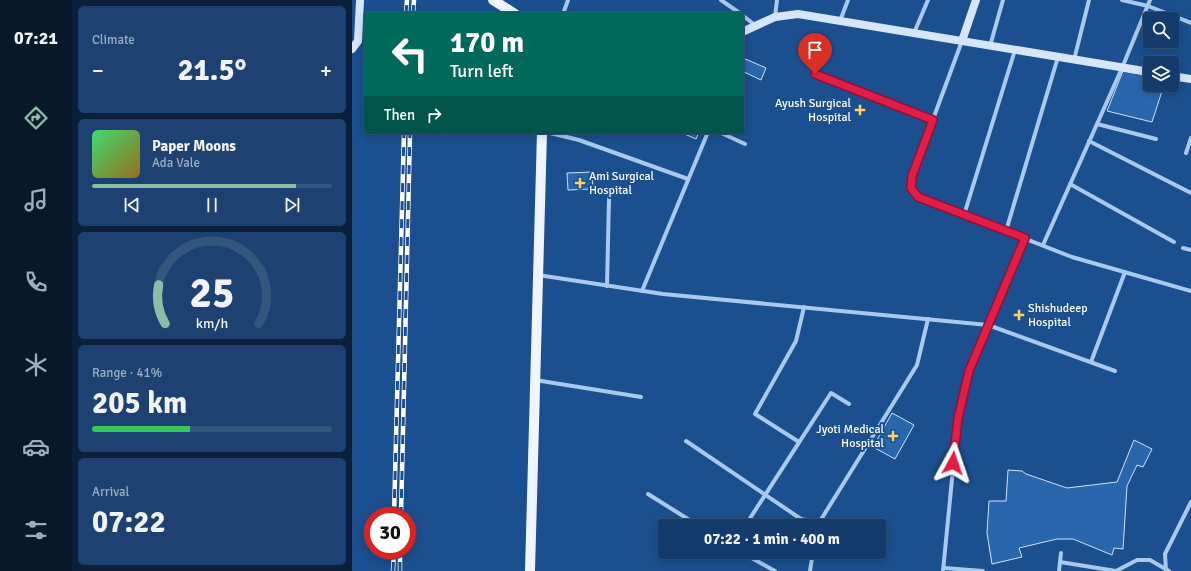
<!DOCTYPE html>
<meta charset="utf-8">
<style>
body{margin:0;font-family:Signika,sans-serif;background:#1d4271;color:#f1f3f6;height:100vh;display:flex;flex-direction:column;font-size:15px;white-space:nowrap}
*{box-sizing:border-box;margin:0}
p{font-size:13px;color:#9dadc1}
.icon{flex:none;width:22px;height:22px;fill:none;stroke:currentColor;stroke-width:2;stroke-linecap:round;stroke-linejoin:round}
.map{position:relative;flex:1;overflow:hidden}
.sheet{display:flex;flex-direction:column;gap:6px;padding:6px;background:#0b203b;width:280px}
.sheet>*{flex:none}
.banner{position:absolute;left:12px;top:12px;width:380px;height:122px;border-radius:4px;box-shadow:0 2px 10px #0003,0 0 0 1px #33557e;background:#00695c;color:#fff;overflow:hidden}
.buttons{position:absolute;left:791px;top:12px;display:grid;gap:8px}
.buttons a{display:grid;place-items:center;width:36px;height:36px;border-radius:4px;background:#143b6b;box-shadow:0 2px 10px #0003,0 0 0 1px #33557e;font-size:20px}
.speed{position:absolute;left:12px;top:507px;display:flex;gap:8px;font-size:20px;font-weight:700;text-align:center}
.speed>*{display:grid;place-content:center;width:52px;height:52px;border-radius:50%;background:#143b6b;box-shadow:0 2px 10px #0003,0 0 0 1px #33557e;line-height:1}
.speed .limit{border:6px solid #d22;background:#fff;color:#111}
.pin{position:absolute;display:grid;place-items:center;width:34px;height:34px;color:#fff;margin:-41px -17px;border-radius:50% 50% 50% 0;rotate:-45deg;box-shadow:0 0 4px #0007}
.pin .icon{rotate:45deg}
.me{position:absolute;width:44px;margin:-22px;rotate:5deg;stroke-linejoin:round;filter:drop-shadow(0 0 3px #0008)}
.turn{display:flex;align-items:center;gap:14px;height:84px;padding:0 20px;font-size:18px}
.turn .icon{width:52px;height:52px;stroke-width:2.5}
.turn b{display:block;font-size:28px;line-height:34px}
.then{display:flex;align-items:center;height:38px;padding:0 20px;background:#0003;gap:8px;font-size:15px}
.big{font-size:30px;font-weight:800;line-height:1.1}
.sheet .widget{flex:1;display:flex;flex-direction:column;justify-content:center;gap:6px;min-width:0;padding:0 14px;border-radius:6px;background:#1d4271}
.sheet .dial{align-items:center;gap:0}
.dial svg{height:104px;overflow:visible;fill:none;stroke:#33557e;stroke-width:7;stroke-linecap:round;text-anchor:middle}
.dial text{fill:#f1f3f6;stroke:none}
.song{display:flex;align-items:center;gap:12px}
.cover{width:48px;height:48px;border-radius:6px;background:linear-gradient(135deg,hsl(140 70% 55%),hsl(40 70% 35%))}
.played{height:4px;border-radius:2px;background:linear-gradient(90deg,#8abfa5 85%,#33557e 85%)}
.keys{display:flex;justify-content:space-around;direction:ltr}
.heat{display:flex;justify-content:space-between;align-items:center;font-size:22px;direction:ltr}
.charge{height:6px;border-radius:3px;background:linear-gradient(90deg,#34c759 41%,#33557e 0)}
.trip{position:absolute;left:306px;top:519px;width:228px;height:40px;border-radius:4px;background:#143b6b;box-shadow:0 2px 10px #0003,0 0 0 1px #33557e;font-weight:800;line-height:40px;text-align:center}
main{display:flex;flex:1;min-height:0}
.dock{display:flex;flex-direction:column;width:72px;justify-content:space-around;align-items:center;background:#08182b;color:#9dadc1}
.dock .icon{width:28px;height:28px}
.dock .selected{color:#8abfa5}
.dock b{font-size:18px;color:#f1f3f6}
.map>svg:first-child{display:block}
.building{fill:#2a66ad;stroke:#cfe3fa}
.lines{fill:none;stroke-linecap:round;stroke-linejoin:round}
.street{stroke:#a9c9ee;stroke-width:4}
.secondary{stroke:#d6e6fa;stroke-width:8}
.primary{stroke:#f0f6ff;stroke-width:10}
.rail-casing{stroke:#fff;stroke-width:4.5}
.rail{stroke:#1b4f8f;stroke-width:3;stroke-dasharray:9;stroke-linecap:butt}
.route-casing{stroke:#92132f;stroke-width:10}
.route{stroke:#e11d48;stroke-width:7}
.poi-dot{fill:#ffd166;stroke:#1b4f8f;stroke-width:1.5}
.labels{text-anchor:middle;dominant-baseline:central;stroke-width:4;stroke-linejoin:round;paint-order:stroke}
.poi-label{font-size:12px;fill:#fff;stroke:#1b4f8f;text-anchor:end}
</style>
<main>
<nav class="dock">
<b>07:21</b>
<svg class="icon selected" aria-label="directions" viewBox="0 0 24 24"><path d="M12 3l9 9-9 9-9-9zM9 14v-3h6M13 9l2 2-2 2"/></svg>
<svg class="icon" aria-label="music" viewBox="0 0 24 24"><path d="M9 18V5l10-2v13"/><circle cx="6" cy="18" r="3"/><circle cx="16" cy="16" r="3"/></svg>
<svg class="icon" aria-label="phone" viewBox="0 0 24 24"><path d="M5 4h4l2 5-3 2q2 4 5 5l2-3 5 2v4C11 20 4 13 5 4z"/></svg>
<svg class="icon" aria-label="climate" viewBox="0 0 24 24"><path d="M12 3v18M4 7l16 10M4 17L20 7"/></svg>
<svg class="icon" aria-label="car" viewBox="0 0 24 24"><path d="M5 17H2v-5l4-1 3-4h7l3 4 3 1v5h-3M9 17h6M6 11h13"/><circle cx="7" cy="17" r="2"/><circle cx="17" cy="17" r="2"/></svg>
<svg class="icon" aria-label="filters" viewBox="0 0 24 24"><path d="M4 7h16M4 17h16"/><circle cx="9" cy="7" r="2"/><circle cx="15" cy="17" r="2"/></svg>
</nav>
<section class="sheet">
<div class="widget"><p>Climate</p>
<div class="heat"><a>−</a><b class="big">21.5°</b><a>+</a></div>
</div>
<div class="widget">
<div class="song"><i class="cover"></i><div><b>Paper Moons</b><p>Ada Vale</p></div></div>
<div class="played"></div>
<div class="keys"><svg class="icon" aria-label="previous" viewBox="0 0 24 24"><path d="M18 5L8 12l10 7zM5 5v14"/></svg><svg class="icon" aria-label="pause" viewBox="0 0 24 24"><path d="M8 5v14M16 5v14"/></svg><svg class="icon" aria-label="next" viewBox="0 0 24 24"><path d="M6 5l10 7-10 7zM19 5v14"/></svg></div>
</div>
<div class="widget dial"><svg viewBox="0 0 100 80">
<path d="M14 69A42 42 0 1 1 86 69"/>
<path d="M14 69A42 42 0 0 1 9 39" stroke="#8abfa5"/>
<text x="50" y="56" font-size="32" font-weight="700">25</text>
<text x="50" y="72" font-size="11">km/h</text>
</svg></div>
<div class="widget"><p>Range · 41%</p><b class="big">205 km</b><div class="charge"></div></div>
<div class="widget"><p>Arrival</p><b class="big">07:22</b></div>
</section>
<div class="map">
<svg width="839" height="571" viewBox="0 0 839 571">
<rect width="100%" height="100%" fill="#1b4f8f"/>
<!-- building -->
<g class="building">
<polygon points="391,58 414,68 409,80 390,71"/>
<polygon points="771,71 798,76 798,85 812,85 800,122 755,111"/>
<polygon points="328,132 347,132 344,139"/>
<polygon points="240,172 241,189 216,190 215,173"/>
<polygon points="540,413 562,425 543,459 521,447"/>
<polygon points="782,440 800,449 791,467 785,465 775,486 771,549 762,548 760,555 721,539 705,539 667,548 670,557 640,564 635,533 637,501 654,501 656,470 670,471 674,474 715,488 765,482"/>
</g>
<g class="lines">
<!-- street -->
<g class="street">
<polyline points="369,0 389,14"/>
<polyline points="770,0 796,6 839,23"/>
<polyline points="211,14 216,0"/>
<polyline points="390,15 403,25"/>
<polyline points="423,17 425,0"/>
<polyline points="488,21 496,0"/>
<polyline points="562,33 576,0"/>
<polyline points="610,41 560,176 559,189 566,197 720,257 839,291"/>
<polyline points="638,46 651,0"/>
<polyline points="722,60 737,0"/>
<polyline points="463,74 581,120"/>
<polyline points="745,124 804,139"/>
<polyline points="194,132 227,140 336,179"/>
<polyline points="367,132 393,144"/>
<polyline points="737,141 839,193"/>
<polyline points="834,153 839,138"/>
<polyline points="718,184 822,242"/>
<polyline points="612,215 663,50"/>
<polyline points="654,231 706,57"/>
<polyline points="691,245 770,68 798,0"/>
<polyline points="831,248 839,250"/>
<polyline points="186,275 311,294 636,325 763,371"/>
<polyline points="255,286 257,199"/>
<polyline points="290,291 356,132"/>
<polyline points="739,362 773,272"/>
<polyline points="183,380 289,397"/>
<polyline points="334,441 449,519 466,523"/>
<polyline points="447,442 403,414 444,341 452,307"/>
<polyline points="296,494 347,526"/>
<polyline points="393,526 479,393 497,404"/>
<polyline points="465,526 565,365 576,319"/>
<polyline points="389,552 423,571"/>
<polyline points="708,562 764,571 785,560 798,560 817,571"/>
<polyline points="592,568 631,571"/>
<polyline points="458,571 461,552"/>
<polyline points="591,571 606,418 617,371 673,238"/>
<polyline points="707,571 709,553"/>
<polyline points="814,571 813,554 839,502"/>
</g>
<!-- secondary -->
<g class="secondary">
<polyline points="390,32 423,17 446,14 798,72"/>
<polyline points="610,41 624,0"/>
<polyline points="0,49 6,41 8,0"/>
<polyline points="820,76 839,79"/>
</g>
<!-- primary -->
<g class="primary">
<polyline points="141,0 163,14"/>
<polyline points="178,571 190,132"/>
</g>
<!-- rail casing -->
<g class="rail-casing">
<g id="rail">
<polyline points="54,14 55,0"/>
<polyline points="61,14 62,0"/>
<polyline points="42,516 52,132"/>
<polyline points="49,516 58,132"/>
<polyline points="41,571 42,550"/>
<polyline points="48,571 48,550"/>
</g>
</g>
<!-- rail -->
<use href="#rail" class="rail"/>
</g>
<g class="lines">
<!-- route casing -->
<g class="route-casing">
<polyline id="route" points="463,74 581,120 560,176 559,188 566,197 673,238 617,371 606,418 601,463"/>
</g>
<!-- route -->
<use href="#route" class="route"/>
</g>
<!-- markers -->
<g class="poi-dot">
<path d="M506 104h4v4h4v4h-4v4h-4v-4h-4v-4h4z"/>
<path d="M226 177h4v4h4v4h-4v4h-4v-4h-4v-4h4z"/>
<path d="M665 309h4v4h4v4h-4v4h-4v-4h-4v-4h4z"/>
<path d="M539 430h4v4h4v4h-4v4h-4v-4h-4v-4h4z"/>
</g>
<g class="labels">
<!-- poi labels -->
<g class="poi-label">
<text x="499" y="103">Ayush Surgical<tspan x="499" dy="14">Hospital</tspan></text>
<text x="237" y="176" text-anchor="start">Ami Surgical<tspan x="237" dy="14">Hospital</tspan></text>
<text x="676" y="308" text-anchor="start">Shishudeep<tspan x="676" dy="14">Hospital</tspan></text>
<text x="532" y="429">Jyoti Medical<tspan x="532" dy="14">Hospital</tspan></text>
</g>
</g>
</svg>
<div class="buttons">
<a><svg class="icon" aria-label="search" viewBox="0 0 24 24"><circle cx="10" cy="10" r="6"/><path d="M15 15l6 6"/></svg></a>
<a><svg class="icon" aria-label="layers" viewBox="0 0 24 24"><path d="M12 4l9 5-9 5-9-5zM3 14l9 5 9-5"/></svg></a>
</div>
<div class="speed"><div class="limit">30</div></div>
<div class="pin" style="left:463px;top:74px;background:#d93025"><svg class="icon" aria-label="arrive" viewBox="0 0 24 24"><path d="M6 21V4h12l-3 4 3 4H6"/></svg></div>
<svg class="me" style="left:601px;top:463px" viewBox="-20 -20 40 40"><path d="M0-17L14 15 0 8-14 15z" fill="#e11d48" stroke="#fff" stroke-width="4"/></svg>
<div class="trip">07:22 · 1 min · 400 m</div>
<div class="banner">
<div class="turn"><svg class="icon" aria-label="left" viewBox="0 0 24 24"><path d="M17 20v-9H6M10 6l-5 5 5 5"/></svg><div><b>170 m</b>Turn left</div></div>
<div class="then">Then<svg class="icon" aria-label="right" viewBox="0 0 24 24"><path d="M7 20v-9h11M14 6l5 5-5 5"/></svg></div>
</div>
</div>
</main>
